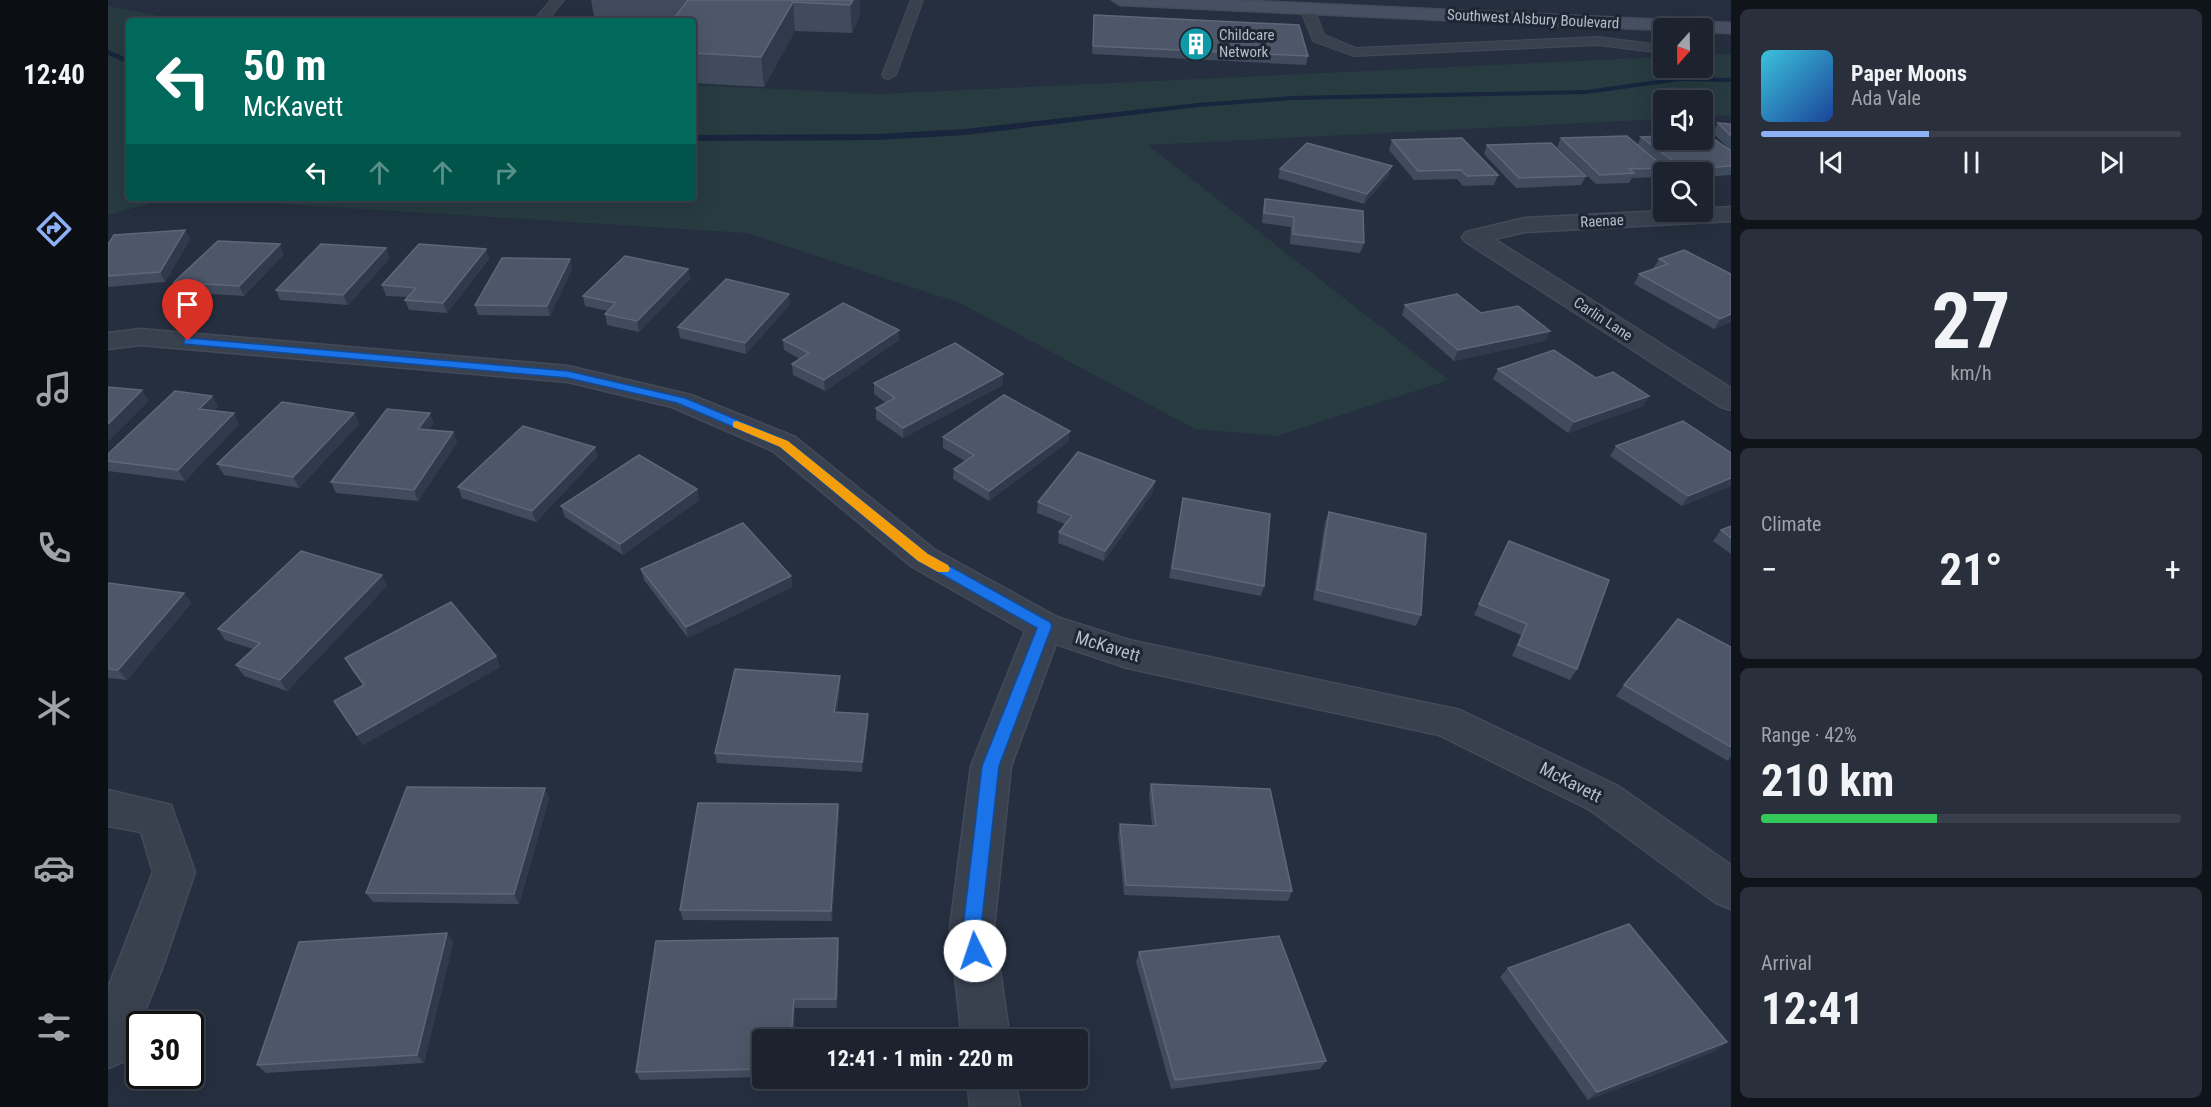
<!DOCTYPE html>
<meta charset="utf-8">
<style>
body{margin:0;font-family:"Roboto Condensed",sans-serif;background:#292f3b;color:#f1f3f6;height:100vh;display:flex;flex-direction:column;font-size:22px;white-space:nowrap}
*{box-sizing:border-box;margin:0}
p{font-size:20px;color:#a0a4aa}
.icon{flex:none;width:33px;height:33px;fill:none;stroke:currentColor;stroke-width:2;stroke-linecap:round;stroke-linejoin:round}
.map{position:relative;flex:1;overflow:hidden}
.panel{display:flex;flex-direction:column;gap:9px;padding:9px;background:#0f131a;width:480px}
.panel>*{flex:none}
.banner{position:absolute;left:18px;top:18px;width:570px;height:183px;border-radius:6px;box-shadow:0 6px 24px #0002,0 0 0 2px #3a404b;background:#00695c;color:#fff;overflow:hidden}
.needle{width:39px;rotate:200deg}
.fabs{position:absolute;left:1545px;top:18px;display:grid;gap:12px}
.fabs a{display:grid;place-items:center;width:60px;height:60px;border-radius:6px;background:#1c232f;box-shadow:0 6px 24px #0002,0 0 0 2px #3a404b;font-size:30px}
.speed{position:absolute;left:18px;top:1011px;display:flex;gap:12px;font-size:30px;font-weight:700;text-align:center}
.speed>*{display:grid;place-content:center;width:78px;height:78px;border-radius:50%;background:#1c232f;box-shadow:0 6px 24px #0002,0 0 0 2px #3a404b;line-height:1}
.speed .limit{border:3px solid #111;border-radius:9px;background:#fff;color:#111}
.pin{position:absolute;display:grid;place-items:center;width:51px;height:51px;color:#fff;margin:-62px -26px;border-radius:50% 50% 50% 0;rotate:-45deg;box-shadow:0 0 6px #0007}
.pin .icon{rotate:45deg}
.me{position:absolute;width:66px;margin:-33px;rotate:356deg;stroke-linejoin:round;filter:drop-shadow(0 0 4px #0008)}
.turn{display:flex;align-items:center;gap:21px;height:126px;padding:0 18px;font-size:27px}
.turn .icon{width:78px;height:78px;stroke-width:2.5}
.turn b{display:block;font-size:42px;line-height:51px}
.lanes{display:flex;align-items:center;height:57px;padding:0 18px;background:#0003;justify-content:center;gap:30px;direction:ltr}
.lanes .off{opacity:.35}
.big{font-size:45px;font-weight:700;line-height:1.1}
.panel .tile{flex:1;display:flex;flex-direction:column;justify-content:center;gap:9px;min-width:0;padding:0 21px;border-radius:9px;background:#292f3b}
.panel .dial{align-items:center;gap:0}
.dial b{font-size:78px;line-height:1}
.song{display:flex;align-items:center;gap:18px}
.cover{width:72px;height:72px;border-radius:9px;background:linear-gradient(135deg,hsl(190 70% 55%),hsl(220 70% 35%))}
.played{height:6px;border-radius:3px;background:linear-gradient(90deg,#8eb0f6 40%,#3a404b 40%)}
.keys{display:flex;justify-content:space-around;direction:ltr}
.heat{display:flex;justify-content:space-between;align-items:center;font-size:33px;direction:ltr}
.charge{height:9px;border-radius:4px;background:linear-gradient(90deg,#34c759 42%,#3a404b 0)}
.trip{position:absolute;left:644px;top:1029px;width:336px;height:60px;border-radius:6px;background:#1c232f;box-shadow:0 6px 24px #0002,0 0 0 2px #3a404b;font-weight:700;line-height:60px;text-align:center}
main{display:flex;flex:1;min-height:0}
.tab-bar{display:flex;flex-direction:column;width:108px;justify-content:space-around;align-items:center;background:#0b0e13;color:#a0a4aa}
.tab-bar .icon{width:42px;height:42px}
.tab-bar .current{color:#8eb0f6}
.tab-bar b{font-size:27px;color:#f1f3f6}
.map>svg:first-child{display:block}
.green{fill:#273b40}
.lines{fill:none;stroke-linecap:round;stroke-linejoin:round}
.stream{fill:#18253d;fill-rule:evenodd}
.lane-casing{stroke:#434a58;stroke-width:2}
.street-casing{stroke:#434a58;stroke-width:3}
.secondary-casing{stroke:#434a58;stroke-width:3}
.lane{fill:#39414f;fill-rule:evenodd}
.street{fill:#39414f;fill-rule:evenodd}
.secondary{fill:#475062;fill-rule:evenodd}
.wall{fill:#404b5d}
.shaded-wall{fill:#303a4c}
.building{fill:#4d5769;stroke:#5d6778;stroke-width:1.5}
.route{fill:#1a73e8;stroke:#114b97;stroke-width:1.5}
.slow{fill:#f59e0b}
.labels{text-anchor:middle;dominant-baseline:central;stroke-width:6;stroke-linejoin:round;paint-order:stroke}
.far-street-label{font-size:15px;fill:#b6bcc9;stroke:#1e2634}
.far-poi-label{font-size:15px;fill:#b6bcc9;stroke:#1e2634;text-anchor:start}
.street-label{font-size:18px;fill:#b6bcc9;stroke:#1e2634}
</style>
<main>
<nav class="tab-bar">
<b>12:40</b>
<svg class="icon current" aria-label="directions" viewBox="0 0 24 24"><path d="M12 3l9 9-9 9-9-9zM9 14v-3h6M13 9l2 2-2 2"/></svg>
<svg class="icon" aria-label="music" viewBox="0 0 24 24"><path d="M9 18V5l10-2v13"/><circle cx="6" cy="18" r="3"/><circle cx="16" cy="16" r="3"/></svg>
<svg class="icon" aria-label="phone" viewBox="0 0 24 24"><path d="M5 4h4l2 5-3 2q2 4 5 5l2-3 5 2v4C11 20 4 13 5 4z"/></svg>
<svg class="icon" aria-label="climate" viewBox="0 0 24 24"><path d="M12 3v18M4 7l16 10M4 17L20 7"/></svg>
<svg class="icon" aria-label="car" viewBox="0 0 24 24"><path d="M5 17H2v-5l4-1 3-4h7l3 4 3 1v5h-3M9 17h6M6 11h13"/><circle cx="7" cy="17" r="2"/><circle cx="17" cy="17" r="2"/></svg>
<svg class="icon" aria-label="filters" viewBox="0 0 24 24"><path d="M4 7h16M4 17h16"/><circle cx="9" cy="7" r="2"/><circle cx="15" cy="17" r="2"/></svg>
</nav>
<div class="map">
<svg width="1623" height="1107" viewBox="0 0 1623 1107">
<rect width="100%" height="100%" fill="#252f3f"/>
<!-- green -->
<g class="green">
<polygon points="0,6 78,21 21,21 21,198 61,198 0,215"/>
<polygon points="1623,54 1623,115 1595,117 1594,100 1556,100 1555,119 1040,145 1341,380 1169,436 1087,429 852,303 639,233 79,198 585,198 585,85 771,94 1555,57 1556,68 1594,68 1595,55"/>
</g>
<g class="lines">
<!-- stream -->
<g class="stream">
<polygon points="0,50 21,59 21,64 0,55"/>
<polygon points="1572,77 1623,78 1623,82 1572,81 1478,94 1184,100 1090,107 857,135 770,140 585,141 585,135 770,134 857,129 1090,103 1184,96 1478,90"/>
</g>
<!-- lane casing -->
<g class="lane-casing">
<g id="lane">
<polygon points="443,0 456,0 439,21 425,21"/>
<polygon points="803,0 815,0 788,75 781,79 776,78 774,75"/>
<polygon points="1199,4 1206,8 1216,35 1248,48 1490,37 1545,44 1556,41 1556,50 1546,52 1490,45 1246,56 1205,41 1192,8"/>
</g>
</g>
<!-- street casing -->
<g class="street-casing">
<g id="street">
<polygon points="1623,207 1623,221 1417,232 1386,239 1623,388 1623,410 1613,407 1358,242 1354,237 1358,232 1417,218 1556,211 1594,212 1594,209"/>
<polygon points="32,329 460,366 583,395 687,437 827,550 949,617 1021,640 1352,710 1510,786 1623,865 1623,909 1608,903 1482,810 1331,735 1019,668 948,644 903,766 886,928 902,1040 854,1040 842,928 863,766 917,631 803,566 665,451 564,407 460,382 32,345 0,349 0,333"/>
<polygon points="0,790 63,805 87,872 55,966 17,1061 0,1068 0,988 45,872 33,832 0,826"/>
<polygon points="859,1078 907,1078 912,1107 862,1107"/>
</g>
</g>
<!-- secondary casing -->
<g class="secondary-casing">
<polygon id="secondary" points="1004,0 1122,0 1623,23 1623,33 1594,32 1594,28 1556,30 1012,5"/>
</g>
<!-- lane -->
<use href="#lane" class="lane"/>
<!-- street -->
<use href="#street" class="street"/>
<!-- secondary -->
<use href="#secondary" class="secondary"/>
</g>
<!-- wall -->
<g class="wall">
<polygon points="483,0 752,0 752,15 744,33 687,31 656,87 585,83 585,21 487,21"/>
<polygon points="986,15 1200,56 1198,65 984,54"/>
<polygon points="1610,123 1623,124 1623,151 1605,133"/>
<polygon points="1533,137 1623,151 1623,175 1594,177 1594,172 1563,172 1557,168 1553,177 1524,178 1521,183 1488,184 1449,147 1453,138 1530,144"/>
<polygon points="1284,140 1390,175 1386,185 1355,186 1349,179 1306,180 1281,150"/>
<polygon points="1379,145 1478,176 1473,185 1408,188 1376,154"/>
<polygon points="1172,169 1281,175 1256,204 1170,178"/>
<polygon points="1157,199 1256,243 1252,253 1182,244 1183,227 1154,223 1155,209"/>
<polygon points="77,230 82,239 57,282 0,287 0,244"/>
<polygon points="278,248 282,258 240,305 172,300 168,290"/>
<polygon points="378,249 381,259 339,313 301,310 297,300 300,297 278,296 274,285"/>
<polygon points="176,254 136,296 71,292 66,282"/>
<polygon points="1551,259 1623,274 1623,322 1606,329 1526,284 1531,274 1545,269"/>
<polygon points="464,269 442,316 370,315 367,305"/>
<polygon points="580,269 582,279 531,332 499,325 497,314 500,311 477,306 475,296"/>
<polygon points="682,304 638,354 572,338 570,327"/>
<polygon points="1297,305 1373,313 1442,331 1437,341 1346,361 1294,315"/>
<polygon points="675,340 791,340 717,391 685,375 684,364 692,359 676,350"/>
<polygon points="1390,369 1488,378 1541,396 1535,406 1460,433 1385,379"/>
<polygon points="895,374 895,385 795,438 768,419 768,408 778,403 766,394 766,383"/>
<polygon points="104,396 110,406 106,410 131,424 77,481 0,471 0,454"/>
<polygon points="246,413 251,424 191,488 116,475 109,464"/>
<polygon points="326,423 321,430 345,432 349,443 310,501 228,493 223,482"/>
<polygon points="962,431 960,442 881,501 845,479 846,469 857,461 835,448 835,437"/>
<polygon points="1508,446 1623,453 1623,486 1574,506 1502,456"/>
<polygon points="487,447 489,457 428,522 354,498 350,487"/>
<polygon points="589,489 591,500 515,555 457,517 453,506"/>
<polygon points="1045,492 996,561 950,543 951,532 957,524 929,513 930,502"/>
<polygon points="1075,498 1156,586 1153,596 1061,578"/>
<polygon points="1221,512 1313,615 1308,626 1205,600 1217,522"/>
<polygon points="1623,526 1623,554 1605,541 1613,530"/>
<polygon points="1401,541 1469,669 1462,680 1404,656 1413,635 1366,615"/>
<polygon points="533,569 683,576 684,587 580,638 536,580"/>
<polygon points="0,583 76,593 83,603 19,680 0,678"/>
<polygon points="279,586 179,691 136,676 128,665 145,649 117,640 110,629"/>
<polygon points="1623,647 1623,757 1620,761 1508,696 1516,685"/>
<polygon points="388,656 392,667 255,745 226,701 255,685 243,669 237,658"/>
<polygon points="732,686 729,712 760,725 754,772 609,763 607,753"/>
<polygon points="1043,784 1184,891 1180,901 1016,895 1010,834 1012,824 1044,826 1041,794"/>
<polygon points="441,798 411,904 265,902 258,893"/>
<polygon points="730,804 731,814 724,921 575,920 572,910"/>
<polygon points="339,933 345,943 316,1063 158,1073 149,1065"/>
<polygon points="731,947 729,1008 687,1008 686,1040 654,1040 654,1077 532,1080 528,1072"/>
<polygon points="1031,952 1218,1061 1212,1069 1063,1089 1028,962"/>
<polygon points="1400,968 1608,1051 1480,1100 1392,977"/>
</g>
<!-- shaded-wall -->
<g class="shaded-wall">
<polygon points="745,0 752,0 752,15 744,33 742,5"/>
<polygon points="685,2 687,31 656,87 653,57"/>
<polygon points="1284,166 1281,175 1256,204 1259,194"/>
<polygon points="77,230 82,239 57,282 52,272"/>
<polygon points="172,244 176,254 136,296 131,286"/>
<polygon points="278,248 282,258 240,305 235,295"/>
<polygon points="378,249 381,259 339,313 335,303"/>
<polygon points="462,259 464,269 442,316 439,306"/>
<polygon points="580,269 582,279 531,332 529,321"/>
<polygon points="681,294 682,304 638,354 637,343"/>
<polygon points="1623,314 1623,322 1606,329 1612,319"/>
<polygon points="791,330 791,340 717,391 716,380"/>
<polygon points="1442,331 1437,341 1346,361 1350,350"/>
<polygon points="895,374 895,385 795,438 795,428"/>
<polygon points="34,390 41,401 0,442 0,424"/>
<polygon points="104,396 110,406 97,419 91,409"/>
<polygon points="1541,396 1535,406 1460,433 1466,422"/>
<polygon points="126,413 131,424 77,481 70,470"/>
<polygon points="246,413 251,424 191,488 185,477"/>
<polygon points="322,413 326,423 314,440 310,429"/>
<polygon points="962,431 960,442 881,501 881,491"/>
<polygon points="345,432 349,443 310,501 306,490"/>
<polygon points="487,447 489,457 428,522 424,511"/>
<polygon points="1623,478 1623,486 1574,506 1580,496"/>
<polygon points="1047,481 1045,492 996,561 997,551"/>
<polygon points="589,489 591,500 515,555 512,544"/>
<polygon points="274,575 279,586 179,691 172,680"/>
<polygon points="683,576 684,587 580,638 578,627"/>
<polygon points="76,593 83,603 19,680 10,670"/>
<polygon points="388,656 392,667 255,745 249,735"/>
<polygon points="732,676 732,686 727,723 726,712"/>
<polygon points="760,714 760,725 754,772 754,762"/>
<polygon points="437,788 441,798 411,904 406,894"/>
<polygon points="730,804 731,814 724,921 723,911"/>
<polygon points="339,933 345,943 316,1063 309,1055"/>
<polygon points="730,938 731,947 729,1008 728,999"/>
<polygon points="686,999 687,1008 686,1040 683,1040"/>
<polygon points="1619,1042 1608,1051 1480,1100 1489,1092"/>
</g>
<!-- building -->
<g class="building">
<polygon points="580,0 745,0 742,5 685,2 653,57 585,53 585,21 564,21"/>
<polygon points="986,15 1191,25 1200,56 985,46"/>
<polygon points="1610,123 1623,124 1623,136"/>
<polygon points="1594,133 1597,133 1623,151 1623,166 1576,169 1533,137 1556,136 1556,140 1594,140"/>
<polygon points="1519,136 1557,168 1521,169 1526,173 1492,175 1453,138"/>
<polygon points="1354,138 1390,175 1359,176 1353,170 1310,171 1284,140"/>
<polygon points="1199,143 1284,166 1259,194 1172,169"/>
<polygon points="1443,143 1478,176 1411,178 1379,145"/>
<polygon points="1157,199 1255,211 1256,243 1185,234 1186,217 1156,213"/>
<polygon points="77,230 52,272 0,276 0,244 6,235"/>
<polygon points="110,241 172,244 131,286 66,282"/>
<polygon points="213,244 278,248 235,295 168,290"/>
<polygon points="311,244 378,249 335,303 297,300 308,288 274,285"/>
<polygon points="1576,250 1623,274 1623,314 1612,319 1531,274 1560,264 1551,259"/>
<polygon points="517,256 580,269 529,321 497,314 508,303 475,296"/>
<polygon points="394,258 462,259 439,306 367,305"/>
<polygon points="618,279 681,294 637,343 570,327"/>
<polygon points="1349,294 1373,313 1410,306 1442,331 1350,350 1297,305"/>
<polygon points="735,303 791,330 716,380 684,364 701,353 675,340"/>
<polygon points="847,343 895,374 795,428 768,408 787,398 766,383"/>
<polygon points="1446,350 1488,378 1505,372 1541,396 1466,422 1390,369"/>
<polygon points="0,387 34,390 0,424"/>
<polygon points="67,391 104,396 91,409 126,413 70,470 0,461 0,454"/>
<polygon points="896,395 962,431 881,491 846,469 866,455 835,437"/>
<polygon points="174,402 246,413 185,477 109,464"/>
<polygon points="279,409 322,413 310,429 345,432 306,490 223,482"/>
<polygon points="1575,421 1623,453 1623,478 1580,496 1508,446"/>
<polygon points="415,426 487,447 424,511 350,487"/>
<polygon points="970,452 1047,481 997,551 951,532 964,516 930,502"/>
<polygon points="531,455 589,489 512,544 453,506"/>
<polygon points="1075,498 1162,514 1156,586 1064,568"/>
<polygon points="1221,512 1318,534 1313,615 1209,590"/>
<polygon points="635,523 683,576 578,627 533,569"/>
<polygon points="1623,526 1623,538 1613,530"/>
<polygon points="1401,541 1501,580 1469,669 1410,645 1419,624 1371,604"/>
<polygon points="193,551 274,575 172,680 128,665 152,643 110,629"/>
<polygon points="0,583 76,593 10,670 0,669"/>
<polygon points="343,602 388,656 249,735 226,701 256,685 237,658"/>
<polygon points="1570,619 1623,647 1623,747 1516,685"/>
<polygon points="627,669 732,676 726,712 760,714 754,762 607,753"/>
<polygon points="1043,784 1162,789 1184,891 1018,885 1012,824 1048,826"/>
<polygon points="299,787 437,788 406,894 258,893"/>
<polygon points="590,803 730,804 723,911 572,910"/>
<polygon points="1521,924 1619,1042 1489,1092 1400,968"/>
<polygon points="339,933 309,1055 149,1065 191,942"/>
<polygon points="1171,936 1218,1061 1067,1080 1031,952"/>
<polygon points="730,938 728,999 686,999 683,1040 654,1040 654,1069 528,1072 548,941"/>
</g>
<!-- route -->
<polygon class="route" points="80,338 460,371 577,398 680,441 820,554 942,622 944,626 891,766 873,928 876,951 873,957 867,959 860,957 855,928 874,766 929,628 810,561 672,447 569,403 460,378 76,344 76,339"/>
<!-- slow -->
<polygon class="slow" points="629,421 680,441 820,554 840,565 842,569 840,572 830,572 810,561 672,447 625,427 625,422"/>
<!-- icons -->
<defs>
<g id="building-disc" transform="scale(1.725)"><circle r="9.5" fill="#0f9aa8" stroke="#1e2634"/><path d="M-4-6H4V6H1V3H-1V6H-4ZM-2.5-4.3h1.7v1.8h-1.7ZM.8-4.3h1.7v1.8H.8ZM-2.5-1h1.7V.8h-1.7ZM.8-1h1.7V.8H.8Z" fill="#fff"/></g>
</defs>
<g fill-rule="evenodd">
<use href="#building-disc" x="1088" y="44"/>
</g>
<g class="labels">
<!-- far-street labels -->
<g class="far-street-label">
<text transform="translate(1425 19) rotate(3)">Southwest Alsbury Boulevard</text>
<text transform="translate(1494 221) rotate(-3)">Raenae</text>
<text transform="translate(1495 319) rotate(33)">Carlin Lane</text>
</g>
<!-- far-poi labels -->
<g class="far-poi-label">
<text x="1111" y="35">Childcare<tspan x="1111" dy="17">Network</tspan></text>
</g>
<!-- street labels -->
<g class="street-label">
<text transform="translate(1000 646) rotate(17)">McKavett</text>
<text transform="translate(1463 782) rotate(27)">McKavett</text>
</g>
</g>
</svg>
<div class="fabs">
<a><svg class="needle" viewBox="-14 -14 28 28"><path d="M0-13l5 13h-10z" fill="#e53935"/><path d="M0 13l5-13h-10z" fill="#a0a4aa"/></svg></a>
<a><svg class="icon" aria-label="sound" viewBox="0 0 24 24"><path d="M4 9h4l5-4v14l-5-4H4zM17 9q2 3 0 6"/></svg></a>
<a><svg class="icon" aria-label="search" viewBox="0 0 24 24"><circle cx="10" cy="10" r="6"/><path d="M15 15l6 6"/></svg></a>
</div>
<div class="speed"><div class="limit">30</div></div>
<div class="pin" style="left:80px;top:341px;background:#d93025"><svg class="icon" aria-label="arrive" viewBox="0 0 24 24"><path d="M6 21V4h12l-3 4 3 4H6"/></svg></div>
<svg class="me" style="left:867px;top:951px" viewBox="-20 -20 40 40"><circle r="19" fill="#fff"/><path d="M0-13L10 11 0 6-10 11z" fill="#1a73e8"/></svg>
<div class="trip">12:41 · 1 min · 220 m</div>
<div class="banner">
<div class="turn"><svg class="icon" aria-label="left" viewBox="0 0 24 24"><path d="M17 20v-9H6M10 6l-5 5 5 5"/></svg><div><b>50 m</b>McKavett</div></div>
<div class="lanes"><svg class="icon" aria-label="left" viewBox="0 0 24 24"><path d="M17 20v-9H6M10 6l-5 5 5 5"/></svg><svg class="icon off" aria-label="ahead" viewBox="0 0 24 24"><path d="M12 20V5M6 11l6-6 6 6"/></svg><svg class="icon off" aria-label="ahead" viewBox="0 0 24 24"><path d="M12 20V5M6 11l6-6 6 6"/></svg><svg class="icon off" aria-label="right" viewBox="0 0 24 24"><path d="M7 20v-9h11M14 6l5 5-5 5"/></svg></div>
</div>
</div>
<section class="panel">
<div class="tile">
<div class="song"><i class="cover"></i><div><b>Paper Moons</b><p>Ada Vale</p></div></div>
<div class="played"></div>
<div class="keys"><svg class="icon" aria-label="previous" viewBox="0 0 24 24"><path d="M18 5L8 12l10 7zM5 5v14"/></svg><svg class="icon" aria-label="pause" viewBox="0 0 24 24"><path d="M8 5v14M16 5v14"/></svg><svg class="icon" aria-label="next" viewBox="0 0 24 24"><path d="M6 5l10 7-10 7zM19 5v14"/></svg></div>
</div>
<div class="tile dial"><b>27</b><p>km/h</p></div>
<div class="tile"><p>Climate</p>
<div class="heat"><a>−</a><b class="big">21°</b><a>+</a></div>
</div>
<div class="tile"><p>Range · 42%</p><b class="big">210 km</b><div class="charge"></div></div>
<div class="tile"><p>Arrival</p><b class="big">12:41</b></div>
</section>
</main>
